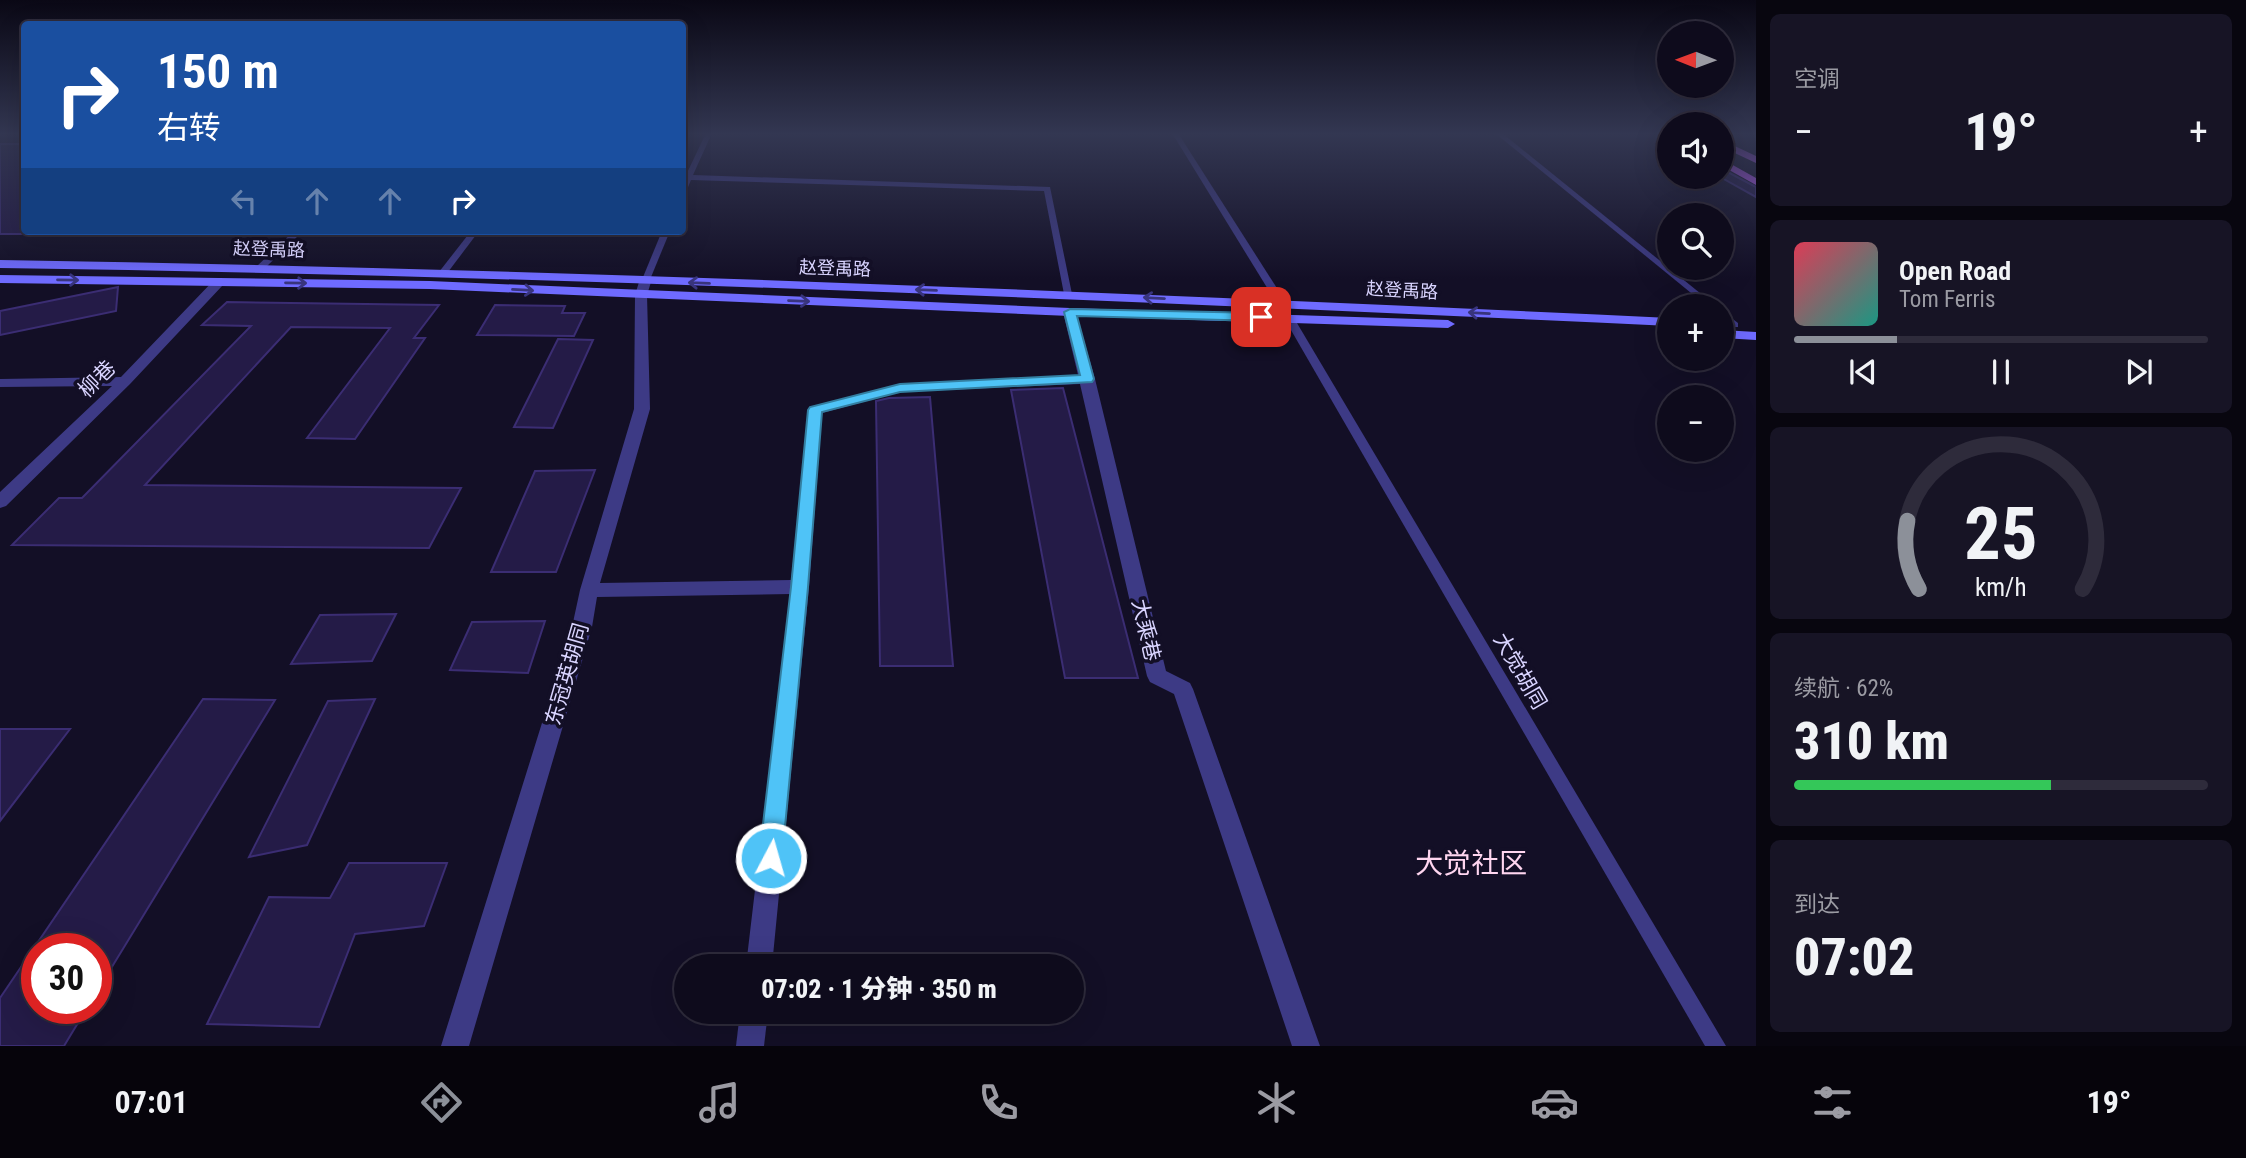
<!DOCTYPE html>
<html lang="zh">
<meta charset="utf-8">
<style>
body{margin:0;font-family:"Roboto Condensed","Noto Sans SC",sans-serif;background:#171425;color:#f1f3f6;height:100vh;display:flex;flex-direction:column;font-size:26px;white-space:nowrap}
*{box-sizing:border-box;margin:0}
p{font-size:23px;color:#9b9ba3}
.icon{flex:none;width:38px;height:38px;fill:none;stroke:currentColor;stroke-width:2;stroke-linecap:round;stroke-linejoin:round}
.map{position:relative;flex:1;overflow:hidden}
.side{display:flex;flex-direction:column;gap:14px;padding:14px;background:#08060f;width:490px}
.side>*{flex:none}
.hud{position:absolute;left:21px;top:21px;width:665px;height:214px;border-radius:7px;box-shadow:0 7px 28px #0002,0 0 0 2px #2e2b3b;background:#1a4fa0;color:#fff;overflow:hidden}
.needle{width:46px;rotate:271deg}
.tools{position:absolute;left:1657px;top:21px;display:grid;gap:14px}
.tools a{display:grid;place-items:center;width:77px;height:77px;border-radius:50%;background:#0e0b1c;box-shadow:0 7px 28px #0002,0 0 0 2px #2e2b3b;font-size:35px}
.speed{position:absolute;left:21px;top:933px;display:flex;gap:14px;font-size:35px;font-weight:700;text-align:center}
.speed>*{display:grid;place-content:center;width:91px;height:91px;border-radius:50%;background:#0e0b1c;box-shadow:0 7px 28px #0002,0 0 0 2px #2e2b3b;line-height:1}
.speed .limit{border:10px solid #d22;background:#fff;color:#111}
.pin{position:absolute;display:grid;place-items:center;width:60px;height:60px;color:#fff;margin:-30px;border-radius:14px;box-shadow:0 4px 10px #0006}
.me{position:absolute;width:77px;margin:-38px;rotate:6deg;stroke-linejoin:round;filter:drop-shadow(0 0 5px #0008)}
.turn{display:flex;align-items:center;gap:24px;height:147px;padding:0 21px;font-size:32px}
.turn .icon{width:91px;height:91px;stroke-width:2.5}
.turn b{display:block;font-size:49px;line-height:60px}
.lanes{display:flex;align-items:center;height:66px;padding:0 21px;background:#0003;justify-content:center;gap:35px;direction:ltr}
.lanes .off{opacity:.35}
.big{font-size:52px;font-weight:800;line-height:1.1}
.side .card{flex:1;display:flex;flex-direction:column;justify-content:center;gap:10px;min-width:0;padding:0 24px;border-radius:10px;background:#171425}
.side .dial{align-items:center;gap:0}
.dial svg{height:182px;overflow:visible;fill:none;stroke:#2e2b3b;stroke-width:7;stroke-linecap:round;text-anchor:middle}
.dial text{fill:#f1f3f6;stroke:none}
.song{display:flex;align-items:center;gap:21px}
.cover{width:84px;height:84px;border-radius:10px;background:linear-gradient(135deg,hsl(350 70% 55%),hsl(170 70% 35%))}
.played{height:7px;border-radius:4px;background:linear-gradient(90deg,#8c9099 25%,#2e2b3b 25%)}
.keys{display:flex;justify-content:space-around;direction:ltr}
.heat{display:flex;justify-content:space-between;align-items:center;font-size:38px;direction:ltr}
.charge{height:10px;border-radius:5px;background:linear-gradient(90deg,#34c759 62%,#2e2b3b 0)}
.trip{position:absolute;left:674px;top:954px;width:410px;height:70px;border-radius:35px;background:#0e0b1c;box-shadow:0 7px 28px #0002,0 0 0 2px #2e2b3b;font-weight:800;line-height:70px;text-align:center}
.tabs{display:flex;height:112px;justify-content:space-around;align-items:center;background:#06040b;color:#9b9ba3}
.tabs .icon{width:49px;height:49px}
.tabs .active{color:#8c9099}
.tabs b{font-size:32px;color:#f1f3f6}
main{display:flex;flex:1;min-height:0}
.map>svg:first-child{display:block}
.building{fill:#241b47;stroke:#3b2d73;stroke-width:2}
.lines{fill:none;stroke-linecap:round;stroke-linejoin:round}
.service{fill:#3d3a85;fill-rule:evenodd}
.minor{fill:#3d3a85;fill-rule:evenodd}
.secondary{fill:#6f6bff;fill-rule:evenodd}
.primary{fill:#c25bff;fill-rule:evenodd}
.oneway{stroke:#38347d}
.route{fill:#4fc3f7;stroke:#337fa1;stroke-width:2}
.labels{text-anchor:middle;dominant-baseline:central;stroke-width:7;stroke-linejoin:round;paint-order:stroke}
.far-street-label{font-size:18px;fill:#d9d4ff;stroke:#130f26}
.street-label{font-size:21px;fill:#d9d4ff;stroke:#130f26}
.near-quarter-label{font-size:28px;fill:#ffd6f0;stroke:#130f26}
</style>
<main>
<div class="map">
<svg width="1756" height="1046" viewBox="0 0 1756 1046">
<rect width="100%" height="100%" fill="#130f26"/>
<!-- building -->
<g class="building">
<rect x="0" y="144" width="24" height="90"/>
<polygon points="1722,169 1756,187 1756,197 1722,178"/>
<polygon points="118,287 116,311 0,335 0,311"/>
<polygon points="227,302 439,305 414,338 425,338 355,439 307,438 390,328 291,327 145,485 461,488 429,548 12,545 59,498 82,498 251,326 202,325"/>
<polygon points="495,305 565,306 562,313 585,313 574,336 477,335"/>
<polygon points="558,339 593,340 553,428 514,427"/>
<polygon points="1063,388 1138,678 1065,678 1011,390"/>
<polygon points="930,397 953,666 880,666 876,401 889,398"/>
<polygon points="595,470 556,572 491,572 535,471"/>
<polygon points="396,614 372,661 291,664 320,615"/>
<polygon points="545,621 528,673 450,670 472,622"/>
<polygon points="203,699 275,700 96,993 96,948 37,948 37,1008 87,1008 64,1046 0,1046 0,998"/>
<polygon points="375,699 307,845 249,857 328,701"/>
<polygon points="0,729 70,729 0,821"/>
<polygon points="349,863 447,863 424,926 355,934 319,1027 207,1024 269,897 330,898"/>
</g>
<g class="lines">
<!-- service -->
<g class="service">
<polygon points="706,133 712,133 693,175 1050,187 1072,294 1068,297 1064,294 1044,191 691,180 686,192 682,194 684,179 682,179 682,175 686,175"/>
<polygon points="1172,133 1178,133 1287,304 1285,306 1282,307 1277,304"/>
<polygon points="1495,133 1502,133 1716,306 1707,306"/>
<polygon points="294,231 303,231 263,270 257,270 257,266"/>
<polygon points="471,231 479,231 445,276 439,276 439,272"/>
<polygon points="662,231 670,231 649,282 642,284 641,282"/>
<polygon points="1722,311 1738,323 1738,327 1732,327 1722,319"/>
<polygon points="1289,315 1294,318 1726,1046 1705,1046 1284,318"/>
</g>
<!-- minor -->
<g class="minor">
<polygon points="219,278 225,282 223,285 130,384 6,506 0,508 0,492 112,386 0,387 0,379 121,377 215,279"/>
<polygon points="645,278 651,282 647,295 650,409 600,583 791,580 810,407 900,384 1078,375 1063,312 1065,309 1075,309 1095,379 1166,671 1190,683 1193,689 1320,1046 1292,1046 1174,694 1150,682 1147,676 1080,384 900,392 822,413 809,587 772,966 746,966 790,594 597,597 592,627 469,1046 441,1046 572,627 580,590 634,409 635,295 639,282"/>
<polygon points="740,1012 768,1012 764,1046 736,1046"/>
</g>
<!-- secondary -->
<g class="secondary">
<path d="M0 260C557 269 1113 292 1670 318V326C1113 300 557 276 0 268Z"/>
<polygon points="0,275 430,281 1070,308 1448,320 1455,324 1448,328 1070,316 430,289 0,283"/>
<polygon points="1722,330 1756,332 1756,340 1722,338"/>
</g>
<!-- primary -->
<g class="primary">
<polygon points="1722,140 1756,156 1756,163 1722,147"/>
<polygon points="1722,159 1756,178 1756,185 1722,166"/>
</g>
</g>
<!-- one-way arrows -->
<defs><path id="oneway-shaft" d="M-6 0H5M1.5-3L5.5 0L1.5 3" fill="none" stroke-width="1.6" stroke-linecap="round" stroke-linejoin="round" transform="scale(1.75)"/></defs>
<g class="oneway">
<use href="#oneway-shaft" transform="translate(68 280) rotate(1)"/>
<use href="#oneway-shaft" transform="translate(296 283) rotate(1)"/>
<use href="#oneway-shaft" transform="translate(699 283) rotate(-178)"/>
<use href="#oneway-shaft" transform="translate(523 290) rotate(3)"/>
<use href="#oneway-shaft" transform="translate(926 290) rotate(-178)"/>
<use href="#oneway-shaft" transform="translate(1154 298) rotate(-177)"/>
<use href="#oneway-shaft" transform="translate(799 301) rotate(2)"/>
<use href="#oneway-shaft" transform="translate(1479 313) rotate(-177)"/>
</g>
<!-- sky -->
<linearGradient id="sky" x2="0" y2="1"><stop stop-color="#0a0815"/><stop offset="0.48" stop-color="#333752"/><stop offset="1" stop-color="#333752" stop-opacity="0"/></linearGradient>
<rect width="1756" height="279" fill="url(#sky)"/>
<!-- route -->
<polygon class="route" points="1070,309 1261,313 1267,317 1261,321 1077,316 1094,379 1092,382 900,392 822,412 808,587 782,858 778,865 771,868 763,865 759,858 791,587 808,410 810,407 900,384 1080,375 1064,312"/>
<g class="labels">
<!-- far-street labels -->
<g class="far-street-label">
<text transform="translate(269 249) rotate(2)">赵登禹路</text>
<text transform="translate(835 268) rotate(2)">赵登禹路</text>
<text transform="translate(1402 290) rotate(3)">赵登禹路</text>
</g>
<!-- street labels -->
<g class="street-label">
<text transform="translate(97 379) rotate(-45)">柳巷</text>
<text transform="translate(1146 630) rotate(77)">大乘巷</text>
<text transform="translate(1520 671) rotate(60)">大觉胡同</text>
<text transform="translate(567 674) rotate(-74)">东冠英胡同</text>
</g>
<!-- near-quarter labels -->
<g class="near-quarter-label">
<text x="1471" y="863">大觉社区</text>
</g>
</g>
</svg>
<div class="tools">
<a><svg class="needle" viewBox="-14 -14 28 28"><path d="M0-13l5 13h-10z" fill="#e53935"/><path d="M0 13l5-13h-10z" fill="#9b9ba3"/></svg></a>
<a><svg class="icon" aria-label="sound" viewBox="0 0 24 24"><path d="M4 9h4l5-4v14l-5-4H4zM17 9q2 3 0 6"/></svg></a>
<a><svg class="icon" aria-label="search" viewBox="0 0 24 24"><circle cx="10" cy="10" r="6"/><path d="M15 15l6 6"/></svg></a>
<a>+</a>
<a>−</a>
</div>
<div class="speed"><div class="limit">30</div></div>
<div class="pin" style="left:1261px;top:317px;background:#d93025"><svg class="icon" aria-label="arrive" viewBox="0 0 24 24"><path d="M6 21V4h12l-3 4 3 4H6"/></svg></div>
<svg class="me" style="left:771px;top:858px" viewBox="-20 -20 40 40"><circle r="17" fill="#4fc3f7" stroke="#fff" stroke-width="3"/><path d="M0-11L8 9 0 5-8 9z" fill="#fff"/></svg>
<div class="trip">07:02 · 1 分钟 · 350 m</div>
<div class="hud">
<div class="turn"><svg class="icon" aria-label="right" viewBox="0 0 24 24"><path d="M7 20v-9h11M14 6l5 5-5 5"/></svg><div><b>150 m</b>右转</div></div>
<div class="lanes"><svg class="icon off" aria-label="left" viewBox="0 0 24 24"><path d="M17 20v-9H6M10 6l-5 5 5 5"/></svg><svg class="icon off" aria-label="ahead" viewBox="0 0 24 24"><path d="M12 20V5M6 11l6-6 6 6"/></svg><svg class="icon off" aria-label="ahead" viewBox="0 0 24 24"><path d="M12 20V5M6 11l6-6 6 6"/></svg><svg class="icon" aria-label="right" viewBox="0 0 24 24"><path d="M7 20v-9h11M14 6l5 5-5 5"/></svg></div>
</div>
</div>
<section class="side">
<div class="card"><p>空调</p>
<div class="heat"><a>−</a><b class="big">19°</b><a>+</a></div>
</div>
<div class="card">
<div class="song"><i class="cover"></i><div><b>Open Road</b><p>Tom Ferris</p></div></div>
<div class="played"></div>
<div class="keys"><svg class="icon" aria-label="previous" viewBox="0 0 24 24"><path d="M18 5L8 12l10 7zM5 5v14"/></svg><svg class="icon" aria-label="pause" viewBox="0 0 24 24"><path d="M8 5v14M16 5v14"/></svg><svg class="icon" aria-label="next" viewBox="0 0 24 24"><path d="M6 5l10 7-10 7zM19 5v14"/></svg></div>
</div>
<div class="card dial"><svg viewBox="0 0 100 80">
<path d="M14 69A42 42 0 1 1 86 69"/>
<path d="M14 69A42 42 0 0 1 9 39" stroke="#8c9099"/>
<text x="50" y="56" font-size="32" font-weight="700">25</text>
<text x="50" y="72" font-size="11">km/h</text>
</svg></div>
<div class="card"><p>续航 · 62%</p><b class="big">310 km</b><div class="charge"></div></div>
<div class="card"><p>到达</p><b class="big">07:02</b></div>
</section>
</main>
<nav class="tabs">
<b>07:01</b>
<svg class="icon active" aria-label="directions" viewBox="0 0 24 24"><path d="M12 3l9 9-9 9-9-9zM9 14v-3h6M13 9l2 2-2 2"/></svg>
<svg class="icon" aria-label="music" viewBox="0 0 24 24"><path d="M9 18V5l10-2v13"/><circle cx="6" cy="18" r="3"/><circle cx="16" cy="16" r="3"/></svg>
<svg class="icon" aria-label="phone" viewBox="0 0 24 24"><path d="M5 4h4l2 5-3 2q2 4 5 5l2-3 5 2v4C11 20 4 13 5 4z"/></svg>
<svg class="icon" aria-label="climate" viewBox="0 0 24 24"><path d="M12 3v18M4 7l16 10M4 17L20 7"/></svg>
<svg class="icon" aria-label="car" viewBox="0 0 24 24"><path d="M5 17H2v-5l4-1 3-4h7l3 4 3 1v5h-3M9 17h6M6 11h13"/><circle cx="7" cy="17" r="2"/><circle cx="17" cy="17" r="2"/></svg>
<svg class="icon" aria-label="filters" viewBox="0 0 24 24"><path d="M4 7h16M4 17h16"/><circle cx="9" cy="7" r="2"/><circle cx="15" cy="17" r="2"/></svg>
<b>19°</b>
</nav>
